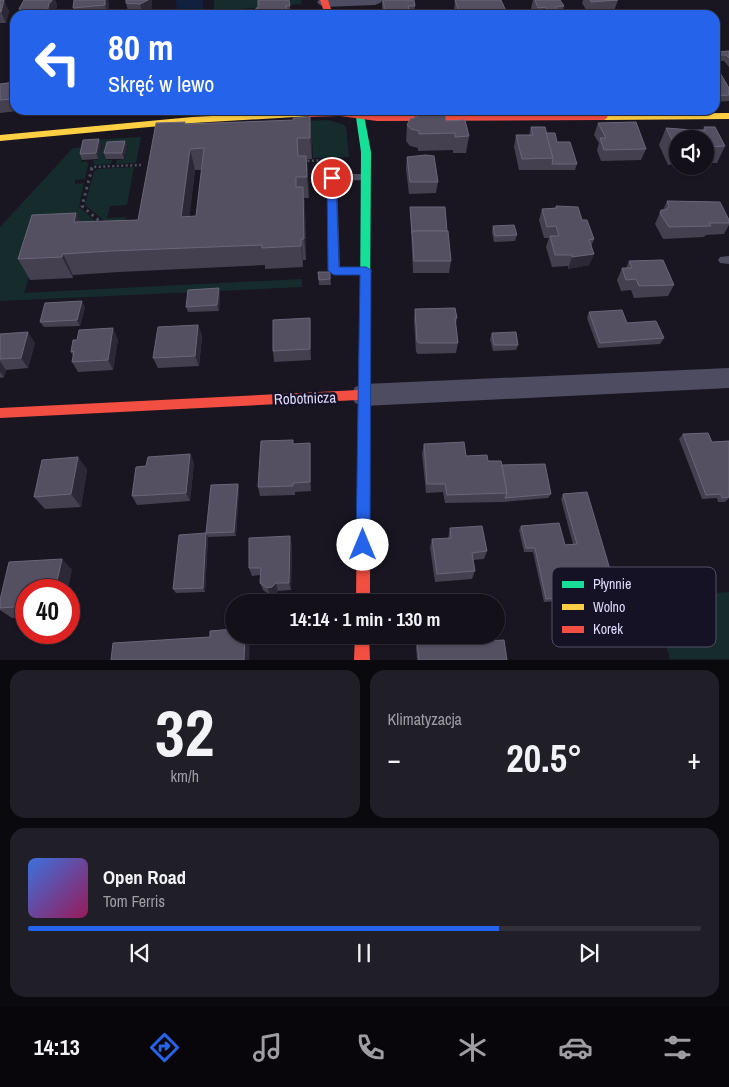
<!DOCTYPE html>
<html lang="pl">
<meta charset="utf-8">
<style>
body{margin:0;font-family:"Archivo Narrow",sans-serif;background:#201e27;color:#f1f3f6;height:100vh;display:flex;flex-direction:column;font-size:19px;white-space:nowrap}
*{box-sizing:border-box;margin:0}
p{font-size:16px;color:#9d9da2}
.icon{flex:none;width:28px;height:28px;fill:none;stroke:currentColor;stroke-width:2;stroke-linecap:round;stroke-linejoin:round}
.map{position:relative;height:660px;overflow:hidden}
.side{display:flex;flex-direction:column;gap:10px;padding:10px;background:#0a090e;flex:1}
.side>*{flex:none}
.guide{position:absolute;left:10px;top:10px;width:710px;height:105px;border-radius:15px;box-shadow:0 1px 4px #0004,0 0 0 1px #323039;background:#2563eb;color:#fff;overflow:hidden}
.controls{position:absolute;left:669px;top:130px;display:grid;gap:10px}
.controls a{display:grid;place-items:center;width:45px;height:45px;border-radius:50%;background:#13101a;box-shadow:0 1px 4px #0004,0 0 0 1px #323039;font-size:25px}
.speed{position:absolute;left:15px;top:579px;display:flex;gap:10px;font-size:25px;font-weight:700;text-align:center}
.speed>*{display:grid;place-content:center;width:65px;height:65px;border-radius:50%;background:#13101a;box-shadow:0 1px 4px #0004,0 0 0 1px #323039;line-height:1}
.speed .limit{border:8px solid #d22;background:#fff;color:#111}
.pin{position:absolute;display:grid;place-items:center;width:42px;height:42px;color:#fff;margin:-21px;border:2px solid #fff;border-radius:50%;box-shadow:0 1px 5px #0007}
.me{position:absolute;width:55px;margin:-28px;rotate:0deg;stroke-linejoin:round;filter:drop-shadow(0 0 4px #0008)}
.turn{display:flex;align-items:center;gap:18px;height:105px;padding:0 15px;font-size:22px}
.turn .icon{width:65px;height:65px;stroke-width:2.5}
.turn b{display:block;font-size:35px;line-height:42px}
.big{font-size:38px;font-weight:700;line-height:1.1}
.side .widget{flex:1;display:flex;flex-direction:column;justify-content:center;gap:8px;min-width:0;padding:0 18px;border-radius:15px;background:#201e27}
.side .dial{align-items:center;gap:0}
.dial b{font-size:65px;line-height:1}
.song{display:flex;align-items:center;gap:15px}
.cover{width:60px;height:60px;border-radius:8px;background:linear-gradient(135deg,hsl(220 70% 55%),hsl(330 70% 35%))}
.played{height:5px;border-radius:2px;background:linear-gradient(90deg,#2563eb 70%,#323039 70%)}
.keys{display:flex;justify-content:space-around;direction:ltr}
.heat{display:flex;justify-content:space-between;align-items:center;font-size:28px;direction:ltr}
.side .tiles{flex:1;display:grid;gap:10px;grid-template-columns:1fr 1fr}
.widget:last-child{grid-column:span 2}
.trip{position:absolute;left:225px;top:594px;width:280px;height:50px;border-radius:25px;background:#13101a;box-shadow:0 1px 4px #0004,0 0 0 1px #323039;font-weight:700;line-height:50px;text-align:center}
.tab-bar{display:flex;height:80px;justify-content:space-around;align-items:center;background:#08060a;color:#9d9da2}
.tab-bar .icon{width:35px;height:35px}
.tab-bar .selected{color:#2563eb}
.tab-bar b{font-size:22px;color:#f1f3f6}
.map>svg:first-child{display:block}
.green{fill:#162c2c}
.water{fill:#11203e}
.lines{fill:none;stroke-linecap:round;stroke-linejoin:round}
.path-far1{stroke:#49525f;stroke-width:2.5;stroke-dasharray:2 2.5;stroke-linecap:butt}
.path{stroke:#49525f;stroke-width:3;stroke-dasharray:2.5 4;stroke-linecap:butt}
.lane{fill:#4e4c61;fill-rule:evenodd}
.street{fill:#4e4c61;fill-rule:evenodd}
.fast{fill:#16e098;fill-rule:evenodd}
.slow{fill:#ffcf43;fill-rule:evenodd}
.jam{fill:#f24e42;fill-rule:evenodd}
.wall{fill:#444050;fill-rule:evenodd}
.shaded-wall{fill:#2c2836}
.building{fill:#545062;stroke:#6a667a;fill-rule:evenodd}
.route{fill:#2563eb;stroke:#184099}
.labels{text-anchor:middle;dominant-baseline:central;stroke-width:5;stroke-linejoin:round;paint-order:stroke}
.street-label{font-size:15px;fill:#dfdbfb;stroke:#161226}
.key{fill:#161226;stroke:#524e66;stroke-width:1}
.key-label{font-size:14px;fill:#dfdbfb}
</style>
<div class="map">
<svg width="729" height="660" viewBox="0 0 729 660">
<rect width="100%" height="100%" fill="#191622"/>
<!-- green -->
<g class="green">
<polygon points="214,0 301,0 302,4 214,11"/>
<polygon points="328,120 342,124 346,127 349,157 313,158 312,138 295,139 281,122"/>
<polygon points="141,137 136,163 116,164 117,160 125,159 128,146 109,147 106,160 112,160 111,164 94,165 93,160 98,160 102,145 92,140"/>
<polygon points="84,147 81,162 87,161 88,165 85,179 75,180 75,184 84,183 79,207 107,231 42,234 24,293 302,279 302,287 0,301 0,227 73,148"/>
<polygon points="134,167 127,205 110,206 107,218 126,217 124,225 111,226 85,205 94,172 98,169"/>
<polygon points="729,592 729,659 670,659 652,597"/>
</g>
<!-- water -->
<polygon class="water" points="176,0 203,0 203,15 177,15"/>
<g class="lines">
<!-- path-far1 -->
<g class="path-far1">
<polyline points="303,161 334,160"/>
<polyline points="91,169 92,167 141,165"/>
</g>
<!-- path -->
<polyline class="path" points="92,168 82,206 103,224"/>
<!-- lane -->
<g class="lane">
<polygon points="332,174 365,174 370,177 365,180 337,181 340,267 366,267 370,268 372,271 370,274 334,275 328,271 327,178"/>
<polygon points="729,256 729,264 720,263 718,260 720,257"/>
</g>
<!-- street -->
<g class="street">
<polygon points="319,0 383,0 380,3 375,5 325,7 320,5 317,2"/>
<polygon points="729,368 729,388 364,406 355,403 351,395 355,387 364,384"/>
</g>
<!-- fast -->
<polygon class="fast" points="355,110 363,110 371,152 370,308 365,312 360,308 361,152"/>
<!-- slow -->
<g class="slow">
<polygon points="309,111 313,114 312,116 192,123 0,141 0,135 192,117"/>
<polygon points="729,113 729,119 604,120 600,117 604,114"/>
</g>
<!-- jam -->
<g class="jam">
<polygon points="320,0 328,0 333,15 325,15"/>
<polygon points="340,110 377,115 604,114 608,117 604,120 377,121 340,116 309,117 305,114 309,111"/>
<polygon points="365,304 370,308 370,602 356,602 358,400 0,418 0,408 358,390 360,308"/>
<polygon points="355,635 369,635 370,660 354,660"/>
</g>
</g>
<!-- wall -->
<g class="wall">
<polygon points="0,0 9,11 6,23 0,23"/>
<polygon points="24,0 55,0 57,5 55,14 53,14 53,15 20,15 21,13 19,9"/>
<polygon points="126,0 152,0 151,12 144,15 129,15 126,3"/>
<polygon points="289,0 291,15 256,15 256,8"/>
<polygon points="382,0 415,6 414,15 382,15"/>
<polygon points="455,0 506,11 506,15 455,15 454,11"/>
<polygon points="533,0 560,0 564,6 562,15 534,15 531,8"/>
<polygon points="583,0 618,0 614,11 588,13 582,3"/>
<polygon points="109,3 108,15 76,15 73,8"/>
<polygon points="729,51 729,67 724,61 715,61 715,52"/>
<polygon points="715,66 729,88 729,101 715,102"/>
<polygon points="15,82 15,110 26,110 0,113 0,84"/>
<polygon points="416,110 446,121 469,136 466,153 453,153 453,150 418,151 418,148 410,146 406,141 407,125 415,118"/>
<path d="M310 117 312 159H307L309 198H304L305 208 306 260H303V267L265 269V265L119 272 73 275V278L30 280 18 259 76 213 80 222 138 220 186 124 294 120ZM195 170H202L196 216 189 217Z"/>
<polygon points="598,123 646,149 641,160 601,161 597,150 599,143 594,135"/>
<polygon points="531,127 546,133 557,142 577,164 575,170 519,170 514,147 516,135 529,135"/>
<polygon points="704,127 725,146 717,163 705,163 705,139 678,139 678,164 668,165 659,145 666,128 692,130 703,130"/>
<polygon points="125,141 127,147 124,159 106,159 104,153"/>
<polygon points="101,145 98,159 82,160 80,154"/>
<polygon points="407,157 438,182 436,193 409,194 406,169"/>
<polygon points="667,201 729,220 729,225 724,234 706,235 704,237 663,239 655,224 661,210 663,210"/>
<polygon points="556,206 582,220 594,239 591,247 594,254 589,265 568,269 568,266 552,267 546,247 549,238 544,238 539,220 542,209 555,208"/>
<polygon points="410,207 447,231 451,261 449,273 413,273"/>
<polygon points="493,226 517,235 515,241 494,242 492,232"/>
<polygon points="629,261 674,285 668,296 634,298 631,290 621,291 617,280 622,268 626,268"/>
<polygon points="318,272 330,272 331,285 319,285"/>
<polygon points="220,294 219,311 188,312 186,307"/>
<polygon points="85,307 80,326 44,327 40,322"/>
<polygon points="415,309 457,318 456,324 458,343 456,353 418,354 416,352 414,320"/>
<polygon points="589,312 627,323 664,338 660,344 598,348 587,318"/>
<polygon points="310,318 311,329 311,360 274,362 273,351"/>
<polygon points="198,325 202,336 199,366 158,368 153,358"/>
<polygon points="492,333 518,345 516,350 493,351 490,339"/>
<polygon points="0,334 35,343 28,368 6,370 4,377 0,378"/>
<polygon points="118,339 113,370 78,372 72,362 73,356 71,352 77,340"/>
<polygon points="683,434 712,442 729,441 729,498 725,502 718,502 717,498 702,499 679,439"/>
<polygon points="310,443 311,453 311,491 295,492 295,495 260,496 258,487 294,444"/>
<polygon points="424,444 466,456 502,465 551,494 548,498 503,502 445,503 443,492 426,493 422,453"/>
<polygon points="190,454 194,463 190,501 137,505 132,496 146,466"/>
<polygon points="78,457 87,470 81,507 45,509 34,497"/>
<polygon points="238,484 239,488 236,536 208,537 205,592 176,593 173,589 206,533"/>
<polygon points="563,494 617,593 614,597 544,602 533,552 524,552 519,530 521,526 565,545 573,544 561,499"/>
<polygon points="450,528 487,551 484,559 473,560 475,571 472,579 435,582 430,547 432,539 448,538"/>
<polygon points="292,544 291,590 278,591 275,594 270,595 263,590 260,583 260,575 252,576 249,568"/>
<polygon points="62,559 72,570 26,590 26,617 12,618 0,610 0,600"/>
<polygon points="424,635 456,635 456,638 468,642 507,660 417,660 416,647 417,642 424,641"/>
</g>
<!-- shaded-wall -->
<g class="shaded-wall">
<polygon points="4,0 9,11 6,23 1,12"/>
<polygon points="52,0 55,0 57,5 55,14 53,14 53,15 48,15 47,13 49,3"/>
<polygon points="105,0 108,0 109,3 108,15 105,5"/>
<polygon points="148,0 152,0 151,12 143,15 140,4"/>
<polygon points="310,117 312,138 312,159 310,138"/>
<polygon points="99,139 101,145 98,159 96,153"/>
<polygon points="125,141 127,147 124,159 122,153"/>
<polygon points="190,149 195,170 187,238 181,217"/>
<polygon points="306,156 308,177 309,198 307,177"/>
<polygon points="303,187 305,208 306,260 304,239"/>
<polygon points="76,213 86,233 74,222"/>
<polygon points="301,239 303,260 303,267 301,246"/>
<polygon points="63,254 73,275 73,278 62,257"/>
<polygon points="594,254 589,265 568,269 572,257"/>
<polygon points="219,288 220,294 219,311 217,305"/>
<polygon points="82,301 85,307 80,326 77,320"/>
<polygon points="310,318 311,329 311,360 310,349"/>
<polygon points="198,325 202,336 199,366 195,356"/>
<polygon points="113,328 118,339 113,370 108,360"/>
<polygon points="28,332 35,343 28,368 21,358"/>
<polygon points="0,361 6,370 4,377 0,372"/>
<polygon points="310,443 311,453 311,491 310,482"/>
<polygon points="190,454 194,463 190,501 186,493"/>
<polygon points="78,457 87,470 81,507 71,494"/>
<polygon points="238,484 239,488 236,536 234,532"/>
<polygon points="206,533 208,537 205,592 203,588"/>
<polygon points="290,536 292,544 291,590 289,583"/>
<polygon points="62,559 72,570 68,590 55,590"/>
<polygon points="276,583 278,591 275,594 270,595 267,588"/>
<polygon points="245,635 249,635 250,637 249,660 244,660"/>
</g>
<!-- building -->
<g class="building">
<polygon points="0,0 4,0 1,12 0,12"/>
<polygon points="24,0 52,0 51,2 49,3 47,13 20,15 22,10 19,9"/>
<polygon points="74,0 105,0 105,5 73,8"/>
<polygon points="126,0 148,0 140,4 126,3"/>
<polygon points="258,0 289,0 290,6 286,6 288,15 259,15 259,12 256,13 256,8 258,8"/>
<polygon points="383,0 414,0 415,6 408,6 409,11 385,12"/>
<polygon points="455,0 501,0 506,11 477,13 478,15 460,15"/>
<polygon points="535,0 560,0 564,6 555,7 557,10 547,11 546,7 538,8"/>
<polygon points="590,0 618,0 591,2"/>
<polygon points="729,51 729,58 726,55 716,55 715,54 715,52"/>
<polygon points="715,66 716,66 729,88 729,95 715,96"/>
<polygon points="15,82 14,89 15,89 15,99 0,100 0,84"/>
<polygon points="416,110 444,110 446,121 465,120 469,136 455,137 455,133 419,134 419,131 411,129 407,125 410,119 417,117"/>
<path d="M310 117V138H297L298 156H306L307 177H296V187H303L304 239H301V246L262 248V245L111 251 63 254 62 257 18 259 32 215 76 213 74 222 138 220 156 123 185 122V124L242 122 294 120 293 118ZM204 148 196 216 181 217 190 149Z"/>
<polygon points="636,122 646,149 604,150 600,138 606,138 598,123"/>
<polygon points="531,127 545,127 553,158 522,159 516,135 533,135"/>
<polygon points="704,127 715,127 725,146 711,147 712,149 705,149 705,139 678,139 678,148 676,148 666,128 692,130 706,130"/>
<polygon points="546,133 555,133 557,142 570,142 577,164 552,164 553,158"/>
<polygon points="99,139 96,153 80,154 83,140"/>
<polygon points="125,141 122,153 104,153 107,142"/>
<polygon points="426,155 434,156 438,182 410,182 407,157"/>
<polygon points="667,201 720,202 729,220 729,223 709,223 711,226 669,227 660,213 661,210 666,210 669,206"/>
<polygon points="556,206 578,207 582,220 587,220 594,239 589,240 594,254 572,257 572,255 555,255 550,236 559,236 556,226 547,227 542,209 557,208"/>
<polygon points="410,207 445,207 447,231 412,231 412,233"/>
<polygon points="514,225 517,235 495,236 493,226"/>
<polygon points="412,231 448,231 451,261 414,261"/>
<polygon points="663,260 674,285 639,286 636,279 626,280 622,268 632,268 629,261"/>
<polygon points="318,272 330,272 330,279 319,280"/>
<polygon points="219,288 217,305 186,307 188,290"/>
<polygon points="82,301 77,320 40,322 45,303"/>
<polygon points="455,308 457,318 455,318 458,343 419,343 417,341 415,309"/>
<polygon points="622,310 627,323 656,321 664,338 600,343 589,312"/>
<polygon points="310,318 310,349 273,351 273,320"/>
<polygon points="198,325 195,356 153,358 158,327"/>
<polygon points="113,328 108,360 72,362 74,351 71,352 73,340 77,340 79,330"/>
<polygon points="28,332 21,358 0,359 0,334"/>
<polygon points="516,332 518,345 494,345 492,333"/>
<polygon points="708,433 712,442 729,441 729,497 722,498 721,494 706,495 683,434"/>
<polygon points="293,440 293,444 310,443 310,482 293,483 293,486 258,487 261,441"/>
<polygon points="464,442 466,456 487,455 488,461 501,461 507,493 447,495 445,484 427,484 424,444"/>
<polygon points="190,454 186,493 132,496 136,467 146,466 148,457"/>
<polygon points="78,457 71,494 34,497 42,460"/>
<polygon points="545,464 551,494 505,498 507,493 502,465"/>
<polygon points="238,484 234,532 206,533 211,485"/>
<polygon points="587,492 617,593 546,599 535,548 526,548 521,526 559,523 565,545 577,544 563,494"/>
<polygon points="482,526 487,551 472,553 475,571 437,574 432,539 451,538 450,528"/>
<polygon points="206,533 203,588 173,589 179,535"/>
<polygon points="290,536 289,583 276,583 272,587 267,588 260,583 261,568 249,568 249,538"/>
<polygon points="62,559 55,590 26,590 26,606 0,608 0,600 9,562"/>
<polygon points="234,629 234,635 245,635 244,660 111,660 113,643 210,637 210,631"/>
<polygon points="426,635 456,635 456,638 467,637 468,642 504,640 507,660 419,660 417,642 427,641"/>
</g>
<!-- route -->
<polygon class="route" points="332,174 336,178 339,267 366,267 371,270 370,545 368,550 363,552 358,550 356,545 360,275 334,275 328,271 327,178"/>
<g class="labels">
<!-- street labels -->
<g class="street-label">
<text transform="translate(305 398) rotate(-2)">Robotnicza</text>
</g>
</g>
<!-- legend -->
<rect x="552" y="567" width="164" height="80" rx="8" class="key"/>
<rect x="562" y="581" width="22" height="7" fill="#16e098"/>
<rect x="562" y="604" width="22" height="6" fill="#ffcf43"/>
<rect x="562" y="626" width="22" height="7" fill="#f24e42"/>
<g class="key-label">
<text x="593" y="589">Płynnie</text>
<text x="593" y="612">Wolno</text>
<text x="593" y="634">Korek</text>
</g>
</svg>
<div class="controls">
<a><svg class="icon" aria-label="sound" viewBox="0 0 24 24"><path d="M4 9h4l5-4v14l-5-4H4zM17 9q2 3 0 6"/></svg></a>
</div>
<div class="speed"><div class="limit">40</div></div>
<div class="pin" style="left:332px;top:178px;background:#d93025"><svg class="icon" aria-label="arrive" viewBox="0 0 24 24"><path d="M6 21V4h12l-3 4 3 4H6"/></svg></div>
<svg class="me" style="left:363px;top:545px" viewBox="-20 -20 40 40"><circle r="19" fill="#fff"/><path d="M0-13L10 11 0 6-10 11z" fill="#2563eb"/></svg>
<div class="trip">14:14 · 1 min · 130 m</div>
<div class="guide">
<div class="turn"><svg class="icon" aria-label="left" viewBox="0 0 24 24"><path d="M17 20v-9H6M10 6l-5 5 5 5"/></svg><div><b>80 m</b>Skręć w lewo</div></div>
</div>
</div>
<section class="side">
<div class="tiles">
<div class="widget dial"><b>32</b><p>km/h</p></div>
<div class="widget"><p>Klimatyzacja</p>
<div class="heat"><a>−</a><b class="big">20.5°</b><a>+</a></div>
</div>
<div class="widget">
<div class="song"><i class="cover"></i><div><b>Open Road</b><p>Tom Ferris</p></div></div>
<div class="played"></div>
<div class="keys"><svg class="icon" aria-label="previous" viewBox="0 0 24 24"><path d="M18 5L8 12l10 7zM5 5v14"/></svg><svg class="icon" aria-label="pause" viewBox="0 0 24 24"><path d="M8 5v14M16 5v14"/></svg><svg class="icon" aria-label="next" viewBox="0 0 24 24"><path d="M6 5l10 7-10 7zM19 5v14"/></svg></div>
</div>
</div>
</section>
<nav class="tab-bar">
<b>14:13</b>
<svg class="icon selected" aria-label="directions" viewBox="0 0 24 24"><path d="M12 3l9 9-9 9-9-9zM9 14v-3h6M13 9l2 2-2 2"/></svg>
<svg class="icon" aria-label="music" viewBox="0 0 24 24"><path d="M9 18V5l10-2v13"/><circle cx="6" cy="18" r="3"/><circle cx="16" cy="16" r="3"/></svg>
<svg class="icon" aria-label="phone" viewBox="0 0 24 24"><path d="M5 4h4l2 5-3 2q2 4 5 5l2-3 5 2v4C11 20 4 13 5 4z"/></svg>
<svg class="icon" aria-label="climate" viewBox="0 0 24 24"><path d="M12 3v18M4 7l16 10M4 17L20 7"/></svg>
<svg class="icon" aria-label="car" viewBox="0 0 24 24"><path d="M5 17H2v-5l4-1 3-4h7l3 4 3 1v5h-3M9 17h6M6 11h13"/><circle cx="7" cy="17" r="2"/><circle cx="17" cy="17" r="2"/></svg>
<svg class="icon" aria-label="filters" viewBox="0 0 24 24"><path d="M4 7h16M4 17h16"/><circle cx="9" cy="7" r="2"/><circle cx="15" cy="17" r="2"/></svg>
</nav>
